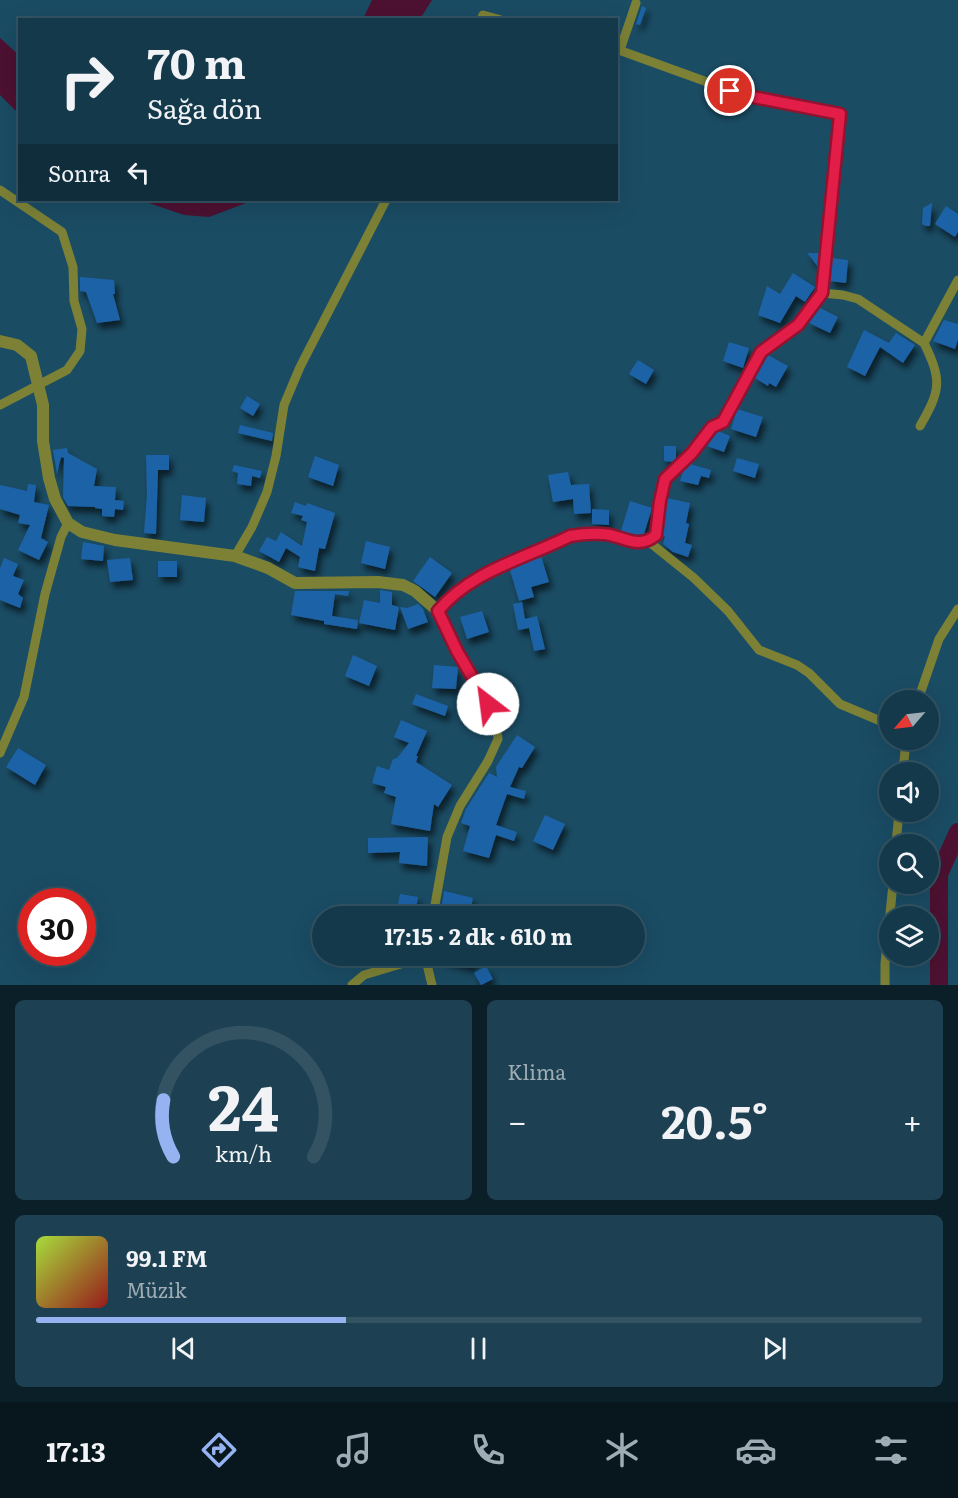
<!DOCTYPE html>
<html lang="tr">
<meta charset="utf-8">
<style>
body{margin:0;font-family:Literata,serif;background:#1d4052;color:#f1f3f6;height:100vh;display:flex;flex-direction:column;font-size:22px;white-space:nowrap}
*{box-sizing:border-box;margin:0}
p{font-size:20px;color:#9dacb5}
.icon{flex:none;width:33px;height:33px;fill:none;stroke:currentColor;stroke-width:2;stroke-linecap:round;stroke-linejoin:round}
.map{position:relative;height:985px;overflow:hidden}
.drawer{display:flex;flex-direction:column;gap:15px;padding:15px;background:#0b1f29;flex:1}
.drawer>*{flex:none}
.top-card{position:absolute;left:18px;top:18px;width:600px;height:183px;border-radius:0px;box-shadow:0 6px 24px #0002,0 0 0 2px #335363;background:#14394b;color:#f1f3f6;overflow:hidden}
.needle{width:39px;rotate:242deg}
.tools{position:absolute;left:879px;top:690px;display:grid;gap:12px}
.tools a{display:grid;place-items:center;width:60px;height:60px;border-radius:50%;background:#14394b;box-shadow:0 6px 24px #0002,0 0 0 2px #335363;font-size:30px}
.speed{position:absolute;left:18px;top:888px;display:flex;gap:12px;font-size:30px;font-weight:700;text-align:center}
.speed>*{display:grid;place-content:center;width:78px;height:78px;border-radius:50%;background:#14394b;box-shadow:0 6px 24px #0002,0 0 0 2px #335363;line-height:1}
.speed .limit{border:9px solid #d22;background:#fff;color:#111}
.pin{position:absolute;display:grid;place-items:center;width:51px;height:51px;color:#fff;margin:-26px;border:3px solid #fff;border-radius:50%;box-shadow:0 2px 6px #0007}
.me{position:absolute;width:66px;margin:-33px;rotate:330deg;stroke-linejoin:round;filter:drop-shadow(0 0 4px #0008)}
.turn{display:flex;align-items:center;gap:21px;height:126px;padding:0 30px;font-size:27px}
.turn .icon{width:78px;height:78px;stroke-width:2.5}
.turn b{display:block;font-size:42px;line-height:51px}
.then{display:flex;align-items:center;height:57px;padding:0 30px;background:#0003;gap:12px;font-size:22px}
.big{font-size:45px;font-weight:700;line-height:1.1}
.drawer .widget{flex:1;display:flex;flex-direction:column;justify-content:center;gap:9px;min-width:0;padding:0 21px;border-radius:9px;background:#1d4052}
.drawer .dial{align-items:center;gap:0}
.dial svg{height:156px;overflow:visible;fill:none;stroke:#335363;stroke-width:7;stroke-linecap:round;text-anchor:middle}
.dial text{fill:#f1f3f6;stroke:none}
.song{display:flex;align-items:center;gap:18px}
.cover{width:72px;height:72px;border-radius:9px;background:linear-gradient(135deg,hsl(80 70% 55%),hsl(0 70% 35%))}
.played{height:6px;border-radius:3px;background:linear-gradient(90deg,#95b2f1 35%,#335363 35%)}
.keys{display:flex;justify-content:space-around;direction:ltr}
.heat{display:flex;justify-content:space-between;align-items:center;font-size:33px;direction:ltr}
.drawer .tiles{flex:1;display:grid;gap:15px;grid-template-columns:1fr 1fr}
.widget:last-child{grid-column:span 2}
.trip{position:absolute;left:312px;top:906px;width:333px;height:60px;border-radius:30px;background:#14394b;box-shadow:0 6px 24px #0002,0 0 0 2px #335363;font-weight:700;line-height:60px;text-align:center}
.tab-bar{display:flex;height:96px;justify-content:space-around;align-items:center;background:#08171e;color:#9dacb5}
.tab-bar .icon{width:42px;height:42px}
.tab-bar .on{color:#95b2f1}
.tab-bar b{font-size:27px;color:#f1f3f6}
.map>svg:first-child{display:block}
.water{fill:#4d1131}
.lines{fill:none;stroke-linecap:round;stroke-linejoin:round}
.river{stroke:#4d1131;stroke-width:18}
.building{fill:#1f62a6;filter:url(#shadow)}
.minor{stroke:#7c8136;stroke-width:9}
.tertiary{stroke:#7c8136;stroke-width:12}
.route-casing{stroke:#92132f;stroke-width:15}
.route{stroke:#e11d48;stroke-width:10}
</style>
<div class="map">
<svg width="958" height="985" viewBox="0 0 958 985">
<defs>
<filter id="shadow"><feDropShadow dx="3.5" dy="6" stdDeviation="3" flood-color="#0009"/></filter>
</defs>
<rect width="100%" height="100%" fill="#1a4c64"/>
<!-- water -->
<g class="water">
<polygon points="372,0 432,0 420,19 363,19"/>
<polygon points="0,38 19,55 19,114 0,95"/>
<polygon points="140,200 254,200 209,217 184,215"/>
</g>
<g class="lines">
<!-- river -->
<polyline class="river" points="939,985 939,874 958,832"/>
</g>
<!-- building -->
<g class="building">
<polygon points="642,6 646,8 640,25 636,24"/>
<polygon points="932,203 930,226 926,226 922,224 923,208"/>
<polygon points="946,206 958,214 958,232 955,237 935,224"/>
<polygon points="807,253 819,253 818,267 812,259"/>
<polygon points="832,258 848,260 846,283 830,281"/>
<polygon points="793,273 815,287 805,302 796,296 780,323 758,315 767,286 780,294"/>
<polygon points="80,277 114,280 115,294 113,294 120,320 97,323 86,292 80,291"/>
<polygon points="820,308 838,317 830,333 809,323"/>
<polygon points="944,320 958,324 958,340 955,349 933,341"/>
<polygon points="864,330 889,343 896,333 915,345 903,363 880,347 865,376 847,367"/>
<polygon points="729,342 749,348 743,368 723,361"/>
<polygon points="768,355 788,366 776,387 769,383 768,386 755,378"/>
<polygon points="638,360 654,370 646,384 629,374"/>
<polygon points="247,396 260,404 253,416 240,408"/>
<polygon points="737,409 763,417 756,437 731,429"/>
<polygon points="240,425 273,433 272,441 238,433"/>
<polygon points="718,431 730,436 724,452 707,446"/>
<polygon points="664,446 676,446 676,459 673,462 664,461"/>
<polygon points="67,448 68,453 97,469 94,486 116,487 115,500 124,501 123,510 115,509 114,517 102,516 102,509 95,508 95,507 68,506 63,497 64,458 61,457 57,474 53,450"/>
<polygon points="146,455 169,455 169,470 158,470 156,534 144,533 147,495"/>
<polygon points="315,456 339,465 333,486 308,477"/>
<polygon points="737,458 759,464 755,478 733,471"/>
<polygon points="690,464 711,470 709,478 701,476 698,485 680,481 683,471"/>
<polygon points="234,465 262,471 260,478 252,476 251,486 237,484 238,473 232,471"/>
<polygon points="568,472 571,485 589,484 591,513 574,514 573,499 553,502 548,475"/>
<polygon points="28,484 36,485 34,502 49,505 41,538 48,542 39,560 18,550 30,525 18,523 20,515 0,509 0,485 27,491"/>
<polygon points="182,495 206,498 204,522 180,520"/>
<polygon points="667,498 690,503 686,523 689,524 685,543 692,545 688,557 673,552 663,544 665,536 662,537"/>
<polygon points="630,501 652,508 644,534 637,535 621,531"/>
<polygon points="295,502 306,506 307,503 335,513 325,549 319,548 315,571 298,567 300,557 286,548 279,562 259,551 267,537 276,541 281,532 302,546 307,522 301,520 303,516 291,513"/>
<polygon points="592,509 609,510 609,525 592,524"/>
<polygon points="366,541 390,547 385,569 361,563"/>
<polygon points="83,542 104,546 103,561 81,559"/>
<polygon points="541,556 549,582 531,587 534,597 519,601 510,570"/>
<polygon points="430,557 452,573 435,597 413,581"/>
<polygon points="4,558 18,564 13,576 24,580 18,594 23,598 20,608 0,600 0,568"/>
<polygon points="130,558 133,580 110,582 107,560"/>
<rect x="158" y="561" width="19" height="16"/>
<polygon points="380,590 392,592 392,605 399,607 395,630 359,623 364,600 380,603"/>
<polygon points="295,591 349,591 348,596 335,594 332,616 358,620 357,629 324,624 324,621 291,615"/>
<polygon points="522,602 525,619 537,616 545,649 534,651 529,628 518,630 513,604"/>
<polygon points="418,604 423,609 428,622 408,629 400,607 407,608"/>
<polygon points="482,611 489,632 467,639 460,617"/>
<polygon points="353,655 377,666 369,686 345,676"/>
<polygon points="434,665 458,667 456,689 432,688"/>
<polygon points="416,694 448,706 445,716 412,704"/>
<polygon points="401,720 427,731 416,756 418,756 416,762 452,785 438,807 434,804 430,831 391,824 396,797 384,793 386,787 372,783 377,766 389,770 393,759 397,758 409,743 394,737"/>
<polygon points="517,735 535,747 522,768 519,767 510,787 526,791 524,799 507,794 496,825 517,832 514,841 496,835 489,858 463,851 470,826 461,823 466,809 489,773 497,777 496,767"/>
<polygon points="18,748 46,765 35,785 6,767"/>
<polygon points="545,815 565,824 553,850 533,841"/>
<polygon points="428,837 427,866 399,863 400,852 368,853 368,838"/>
<polygon points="444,891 473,898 470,912 462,910 460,916 440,916"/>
<polygon points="400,894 418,897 415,916 396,914"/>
<polygon points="440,956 476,956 472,967 440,958"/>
<polygon points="486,966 493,979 481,985 474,973"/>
</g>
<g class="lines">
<!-- minor -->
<g class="minor">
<polyline points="481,20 483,15 501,20"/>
<polyline points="616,49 743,95 840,114 822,293"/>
<polyline points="620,50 636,3"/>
<polyline points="0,190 62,232 73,267 74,301 82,329 80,351 67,370 0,405"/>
<path d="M920 426C941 390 942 380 924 343"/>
<polyline points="648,541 694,578 728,611 759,650 797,665 809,673 840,704 890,725"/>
<polyline points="235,556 252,527 267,492 276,456 284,405 300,367 386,200"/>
<polyline points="918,700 939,639 958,609"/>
<polyline points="0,753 24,697 45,594 61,537 68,523"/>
<polyline points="903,772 906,740"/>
<polyline points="896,844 899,812"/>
<path d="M433 916 447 837 460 806 488 761 498 739 495 716 457 651 438 611C472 571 524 559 569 536 581 534 591 533 602 534 623 535 637 550 656 535L659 501 665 479 692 453 712 427 723 421 761 352 798 325 822 293 843 295 858 299 924 343 958 280"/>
<polyline points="425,956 432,985"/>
<polyline points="352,985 364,975 424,957"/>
<polyline points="885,985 885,963 893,884"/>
</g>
<!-- tertiary -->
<polyline class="tertiary" points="0,341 17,345 31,356 43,405 43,441 49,478 55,499 68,523 82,532 115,540 235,556 268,568 295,583 378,582 403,585 415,591 438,611"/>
</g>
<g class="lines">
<!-- route casing -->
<g class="route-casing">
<path id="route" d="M488 704 457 651 438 611C471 571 524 559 570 536 581 534 591 533 603 534 623 535 637 551 656 535L660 501 665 479 692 453 712 427 723 422 761 352 798 325 822 293 840 114 743 95 730 91"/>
</g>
<!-- route -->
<use href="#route" class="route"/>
</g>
</svg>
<div class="tools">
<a><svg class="needle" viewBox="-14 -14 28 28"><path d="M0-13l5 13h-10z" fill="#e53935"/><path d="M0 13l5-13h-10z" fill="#9dacb5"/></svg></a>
<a><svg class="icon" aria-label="sound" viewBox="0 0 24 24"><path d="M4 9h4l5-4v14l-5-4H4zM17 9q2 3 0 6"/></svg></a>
<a><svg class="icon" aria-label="search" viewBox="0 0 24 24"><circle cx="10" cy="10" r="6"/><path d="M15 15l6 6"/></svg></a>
<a><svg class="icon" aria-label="layers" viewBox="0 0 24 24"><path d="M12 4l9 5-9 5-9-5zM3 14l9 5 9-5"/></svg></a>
</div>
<div class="speed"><div class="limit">30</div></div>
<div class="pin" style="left:730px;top:91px;background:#d93025"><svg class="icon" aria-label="arrive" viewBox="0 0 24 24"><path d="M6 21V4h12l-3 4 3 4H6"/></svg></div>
<svg class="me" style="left:488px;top:704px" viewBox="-20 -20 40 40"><circle r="19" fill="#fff"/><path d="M0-13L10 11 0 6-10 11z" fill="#e11d48"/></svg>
<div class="trip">17:15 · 2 dk · 610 m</div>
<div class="top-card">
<div class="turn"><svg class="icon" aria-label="right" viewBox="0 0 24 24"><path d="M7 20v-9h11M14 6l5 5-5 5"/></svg><div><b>70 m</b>Sağa dön</div></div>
<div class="then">Sonra<svg class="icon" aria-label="left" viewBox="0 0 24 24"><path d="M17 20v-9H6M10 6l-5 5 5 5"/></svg></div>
</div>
</div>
<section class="drawer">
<div class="tiles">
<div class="widget dial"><svg viewBox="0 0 100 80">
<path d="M14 69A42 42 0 1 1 86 69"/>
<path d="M14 69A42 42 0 0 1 9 40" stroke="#95b2f1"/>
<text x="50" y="56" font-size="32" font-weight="700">24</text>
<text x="50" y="72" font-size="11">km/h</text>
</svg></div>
<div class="widget"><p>Klima</p>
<div class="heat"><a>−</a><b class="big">20.5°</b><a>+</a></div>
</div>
<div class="widget">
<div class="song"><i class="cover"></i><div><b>99.1 FM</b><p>Müzik</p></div></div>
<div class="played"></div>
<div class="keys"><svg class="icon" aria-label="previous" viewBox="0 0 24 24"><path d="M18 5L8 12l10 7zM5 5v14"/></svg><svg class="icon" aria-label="pause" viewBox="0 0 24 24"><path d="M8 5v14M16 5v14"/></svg><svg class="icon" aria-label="next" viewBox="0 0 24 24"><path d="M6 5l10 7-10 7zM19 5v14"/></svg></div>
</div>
</div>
</section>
<nav class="tab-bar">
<b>17:13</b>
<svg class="icon on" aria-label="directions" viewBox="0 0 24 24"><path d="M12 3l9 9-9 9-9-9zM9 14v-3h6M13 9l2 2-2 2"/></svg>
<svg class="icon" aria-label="music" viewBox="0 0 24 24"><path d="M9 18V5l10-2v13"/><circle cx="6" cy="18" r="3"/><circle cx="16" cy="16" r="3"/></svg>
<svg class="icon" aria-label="phone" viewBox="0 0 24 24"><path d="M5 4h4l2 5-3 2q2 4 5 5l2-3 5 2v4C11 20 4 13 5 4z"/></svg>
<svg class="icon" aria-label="climate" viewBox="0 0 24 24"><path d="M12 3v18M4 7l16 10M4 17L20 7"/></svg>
<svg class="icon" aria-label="car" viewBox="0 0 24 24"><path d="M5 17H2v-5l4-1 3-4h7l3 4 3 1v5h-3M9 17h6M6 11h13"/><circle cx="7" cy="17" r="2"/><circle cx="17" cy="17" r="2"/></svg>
<svg class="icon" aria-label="filters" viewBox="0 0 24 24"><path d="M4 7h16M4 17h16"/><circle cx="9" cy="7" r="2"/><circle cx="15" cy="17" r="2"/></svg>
</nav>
